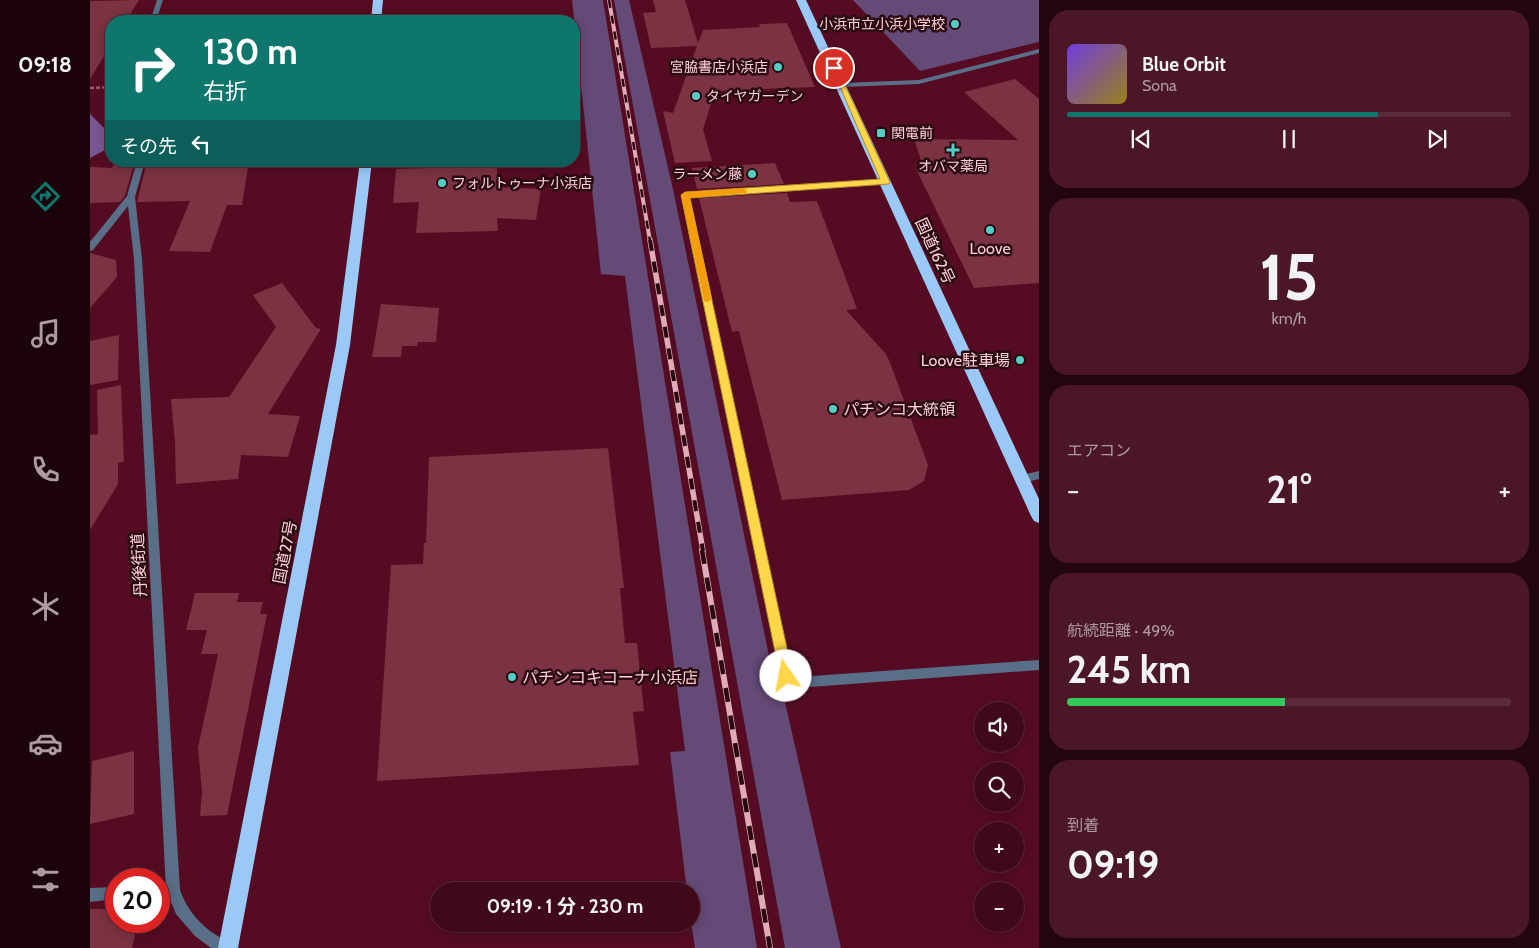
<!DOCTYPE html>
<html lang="ja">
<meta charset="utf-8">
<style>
body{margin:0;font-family:Cabin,"Noto Sans JP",sans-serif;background:#4b1727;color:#f1f3f6;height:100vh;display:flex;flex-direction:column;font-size:19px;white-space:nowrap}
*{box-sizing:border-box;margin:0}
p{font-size:16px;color:#ae9aa2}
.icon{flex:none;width:28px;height:28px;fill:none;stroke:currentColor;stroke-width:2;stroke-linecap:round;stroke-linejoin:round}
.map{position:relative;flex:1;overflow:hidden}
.panel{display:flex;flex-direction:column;gap:10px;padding:10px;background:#23050e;width:500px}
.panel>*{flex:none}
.hud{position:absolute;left:15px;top:15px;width:475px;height:152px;border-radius:20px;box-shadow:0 2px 12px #0003,0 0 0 1px #592a39;background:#0f766e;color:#fff;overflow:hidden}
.fabs{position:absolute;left:884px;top:702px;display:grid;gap:10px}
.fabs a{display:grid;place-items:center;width:50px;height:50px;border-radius:50%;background:#40091a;box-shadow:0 2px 12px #0003,0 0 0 1px #592a39;font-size:25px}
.speed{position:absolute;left:15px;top:868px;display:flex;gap:10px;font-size:25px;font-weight:700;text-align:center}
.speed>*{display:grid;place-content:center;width:65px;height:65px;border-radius:50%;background:#40091a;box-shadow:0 2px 12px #0003,0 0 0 1px #592a39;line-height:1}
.speed .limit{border:8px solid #d22;background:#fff;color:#111}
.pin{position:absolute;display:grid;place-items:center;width:42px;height:42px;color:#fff;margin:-21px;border:2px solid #fff;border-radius:50%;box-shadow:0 1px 5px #0007}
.me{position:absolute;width:55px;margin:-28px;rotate:348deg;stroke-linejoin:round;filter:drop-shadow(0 0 4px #0008)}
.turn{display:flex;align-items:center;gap:18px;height:105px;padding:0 15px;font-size:22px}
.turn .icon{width:65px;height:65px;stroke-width:2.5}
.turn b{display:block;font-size:35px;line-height:42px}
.then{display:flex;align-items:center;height:48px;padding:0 15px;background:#0003;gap:10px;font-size:19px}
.big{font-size:38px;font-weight:700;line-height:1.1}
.panel .tile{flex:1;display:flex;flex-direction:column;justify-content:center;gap:8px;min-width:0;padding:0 18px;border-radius:20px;background:#4b1727}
.panel .dial{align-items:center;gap:0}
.dial b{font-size:65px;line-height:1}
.song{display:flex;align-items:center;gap:15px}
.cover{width:60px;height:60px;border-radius:8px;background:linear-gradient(135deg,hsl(260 70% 55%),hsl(50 70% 35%))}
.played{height:5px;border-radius:2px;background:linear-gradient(90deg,#0f766e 70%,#592a39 70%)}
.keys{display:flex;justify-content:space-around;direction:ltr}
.heat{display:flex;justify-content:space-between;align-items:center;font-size:28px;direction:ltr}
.charge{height:8px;border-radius:4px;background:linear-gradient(90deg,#34c759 49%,#592a39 0)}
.trip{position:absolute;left:340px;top:882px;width:270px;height:50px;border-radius:25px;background:#40091a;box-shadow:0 2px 12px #0003,0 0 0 1px #592a39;font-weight:700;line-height:50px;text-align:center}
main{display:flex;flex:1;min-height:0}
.tab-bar{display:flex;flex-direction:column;width:90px;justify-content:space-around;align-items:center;background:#1a040a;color:#ae9aa2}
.tab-bar .icon{width:35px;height:35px}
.tab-bar .selected{color:#0f766e}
.tab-bar b{font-size:22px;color:#f1f3f6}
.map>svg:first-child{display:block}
.green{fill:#634a77}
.forest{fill:#795794}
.building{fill:#7b3242}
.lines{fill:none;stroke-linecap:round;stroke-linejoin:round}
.path{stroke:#9b5d6d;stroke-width:2.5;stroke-dasharray:4 2;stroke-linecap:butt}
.lane{fill:#586f87;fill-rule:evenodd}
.street{fill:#586f87;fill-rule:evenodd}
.highway{fill:#9bc9f7;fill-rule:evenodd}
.rail-far2-casing{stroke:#e0adb6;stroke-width:4}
.rail-far1-casing{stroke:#e0adb6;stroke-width:5.5}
.rail-casing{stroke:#e0adb6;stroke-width:6}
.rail-far2{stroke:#290a11;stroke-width:2.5;stroke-dasharray:8;stroke-linecap:butt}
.rail-far1{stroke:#290a11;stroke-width:4;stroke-dasharray:11;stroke-linecap:butt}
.rail{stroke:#290a11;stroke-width:4.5;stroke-dasharray:14;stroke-linecap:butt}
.route{fill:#ffd54a;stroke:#a68a30}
.slow{fill:#f59e0b}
.poi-dot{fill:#55cec5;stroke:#290a11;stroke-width:2}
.labels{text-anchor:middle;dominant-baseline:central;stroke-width:5;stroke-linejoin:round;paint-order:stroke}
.far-poi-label{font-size:14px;fill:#ffd1d7;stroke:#290a11;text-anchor:end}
.poi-label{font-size:16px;fill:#ffd1d7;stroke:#290a11;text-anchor:start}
.street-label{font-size:16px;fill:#ffd1d7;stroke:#290a11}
</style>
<main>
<nav class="tab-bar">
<b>09:18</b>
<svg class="icon selected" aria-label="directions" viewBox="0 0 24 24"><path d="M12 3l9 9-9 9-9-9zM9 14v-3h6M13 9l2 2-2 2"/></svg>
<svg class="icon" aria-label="music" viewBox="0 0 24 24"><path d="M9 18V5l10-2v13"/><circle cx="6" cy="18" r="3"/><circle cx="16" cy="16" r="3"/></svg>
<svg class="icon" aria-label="phone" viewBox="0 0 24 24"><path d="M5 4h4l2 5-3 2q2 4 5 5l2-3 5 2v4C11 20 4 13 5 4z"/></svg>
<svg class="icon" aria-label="climate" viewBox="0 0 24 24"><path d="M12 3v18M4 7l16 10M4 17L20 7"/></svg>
<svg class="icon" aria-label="car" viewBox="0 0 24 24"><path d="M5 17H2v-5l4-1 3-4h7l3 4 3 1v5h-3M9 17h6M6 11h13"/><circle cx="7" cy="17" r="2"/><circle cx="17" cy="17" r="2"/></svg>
<svg class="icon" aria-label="filters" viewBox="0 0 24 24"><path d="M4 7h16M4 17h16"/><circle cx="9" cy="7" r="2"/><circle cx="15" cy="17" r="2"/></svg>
</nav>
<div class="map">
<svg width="949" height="948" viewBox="0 0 949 948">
<rect width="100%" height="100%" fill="#550c22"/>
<!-- green -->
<g class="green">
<polygon points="482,0 513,0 667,948 605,948 601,922 601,891 597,891 580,752 595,751 535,276 511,274"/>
<polygon points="524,0 539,0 583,189 686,690 694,698 751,948 695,948"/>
<polygon points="763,0 949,0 949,42 830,71"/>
</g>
<!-- forest -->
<polygon class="forest" points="0,114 14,128 15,150 0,158"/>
<!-- building -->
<g class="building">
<polygon points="49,0 36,21 21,21 21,45 0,79 0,1"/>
<polygon points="563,0 595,0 608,43 613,30 670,27 669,24 697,23 725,87 625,91 613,129 622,161 585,163 573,111 583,113 607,46 561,48 553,13 566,12"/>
<polygon points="925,79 949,99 949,283 884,288 826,169 834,169 824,139 928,140 874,92"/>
<polygon points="25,161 45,161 35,195 30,202 0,203 0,167 22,168"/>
<polygon points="57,161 159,161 152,205 137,205 120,252 79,251 100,201 47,202"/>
<polygon points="685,163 694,184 607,189 602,168"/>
<polygon points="407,166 407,187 451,189 446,220 407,218 408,231 326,233 329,202 303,203 306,169"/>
<polygon points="697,193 700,202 727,201 767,309 756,310 795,353 799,360 838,465 834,481 819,490 692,500 649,331 642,332 609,198"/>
<polygon points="0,253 26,260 27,277 0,308"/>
<polygon points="192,283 226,328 231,329 178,414 210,416 198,457 151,455 148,479 86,484 85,443 81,399 139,397 186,327 163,295"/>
<polygon points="291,304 349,308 346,342 328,342 327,346 312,346 311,357 282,357"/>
<polygon points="29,335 28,380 0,385 0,341"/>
<polygon points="31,385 34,462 28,463 28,484 0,530 0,435 8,434 7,390"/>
<polygon points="518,448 534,588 530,588 535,643 547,643 554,711 543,712 549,765 287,781 301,565 333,564 334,543 336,543 339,457"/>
<polygon points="105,593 149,593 147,602 173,602 170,614 177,614 137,815 110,816 112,792 108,748 128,654 111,654 117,630 96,630"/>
<polygon points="44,751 44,814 0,824 2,761"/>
<polygon points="0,909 26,909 26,921 44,921 45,935 42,948 0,948"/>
</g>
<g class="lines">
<!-- path -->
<polyline class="path" points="0,88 21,87"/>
<!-- lane -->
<g class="lane">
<polygon points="796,180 799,180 799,184 599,197 701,673 708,677 949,660 949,670 707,688 692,680 690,676 591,195 595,192"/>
<polygon points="83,883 88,885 90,890 88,895 69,897 69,885"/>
<polygon points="26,887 26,899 0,902 0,888"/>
</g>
<!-- street -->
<g class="street">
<polygon points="67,0 73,0 66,21 60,21"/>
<polygon points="949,49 949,53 829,84 752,87 748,85 752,83 829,80"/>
<path d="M47 161H55L45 197 52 259 90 890C96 907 106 920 120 931 127 936 137 940 141 948H121L105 936 86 914 76 890 44 259 38 206 3 250 0 251V242L37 196Z"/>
<polygon points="949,471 949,479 932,483 928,482 927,479 928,476"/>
</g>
<!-- highway -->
<g class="highway">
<polygon points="283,0 293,0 291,21 281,21"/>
<polygon points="706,0 716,0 949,499 949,523 944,521 941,516"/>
<polygon points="270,161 282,161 260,345 148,948 128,948 246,345"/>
</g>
<!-- rail-far2 casing -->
<g class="rail-far2-casing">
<polyline id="rail-far2" points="519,0 560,241"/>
</g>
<!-- rail-far1 casing -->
<g class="rail-far1-casing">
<polyline id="rail-far1" points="560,240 613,551"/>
</g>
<!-- rail casing -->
<g class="rail-casing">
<polyline id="rail" points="612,550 680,948"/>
</g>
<!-- rail-far2 -->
<use href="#rail-far2" class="rail-far2"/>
<!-- rail-far1 -->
<use href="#rail-far1" class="rail-far1"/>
<!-- rail -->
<use href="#rail" class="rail"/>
</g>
<!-- route -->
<polygon class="route" points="741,66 747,68 800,182 799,184 600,198 703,676 701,680 696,682 692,680 690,676 591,195 595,192 790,179"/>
<!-- slow -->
<polygon class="slow" points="653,188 657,191 656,193 600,198 622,299 617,302 614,301 591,195 595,192"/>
<!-- markers -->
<g class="poi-dot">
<circle cx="865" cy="24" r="5"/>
<circle cx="688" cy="67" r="5"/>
<circle cx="606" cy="96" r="5"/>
<rect x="786" y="128" width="10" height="10" rx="2.5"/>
<path d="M860.5 142.5h5v5h5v5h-5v5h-5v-5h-5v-5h5z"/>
<circle cx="662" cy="174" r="5"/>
<circle cx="352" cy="183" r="5"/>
<circle cx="900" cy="230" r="5"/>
<circle cx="930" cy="360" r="5"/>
<circle cx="743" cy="409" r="5"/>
<circle cx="422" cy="677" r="5"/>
</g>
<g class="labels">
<!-- far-poi labels -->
<g class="far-poi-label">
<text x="855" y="24">小浜市立小浜小学校</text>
<text x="678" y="67">宮脇書店小浜店</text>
<text x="616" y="96" text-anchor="start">タイヤガーデン</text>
<text x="801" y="133" text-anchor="start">関電前</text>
<text x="863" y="166" text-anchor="middle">オバマ薬局</text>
<text x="652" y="174">ラーメン藤</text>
<text x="362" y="183" text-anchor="start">フォルトゥーナ小浜店</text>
</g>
<!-- poi labels -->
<g class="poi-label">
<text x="900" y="248" text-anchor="middle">Loove</text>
<text x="920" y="360" text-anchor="end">Loove駐車場</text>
<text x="753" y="409">パチンコ大統領</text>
<text x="432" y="677">パチンコキコーナ小浜店</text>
</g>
<!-- street labels -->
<g class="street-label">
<text transform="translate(845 251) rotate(65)">国道162号</text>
<text transform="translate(195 552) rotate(-79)">国道27号</text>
<text transform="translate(49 565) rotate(-93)">丹後街道</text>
</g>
</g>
</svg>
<div class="fabs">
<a><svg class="icon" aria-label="sound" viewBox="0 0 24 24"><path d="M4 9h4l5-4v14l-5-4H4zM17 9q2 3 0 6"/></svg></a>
<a><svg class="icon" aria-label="search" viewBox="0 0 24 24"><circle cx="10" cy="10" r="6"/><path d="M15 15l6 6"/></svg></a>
<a>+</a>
<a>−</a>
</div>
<div class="speed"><div class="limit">20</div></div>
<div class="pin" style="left:744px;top:68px;background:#d93025"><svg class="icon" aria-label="arrive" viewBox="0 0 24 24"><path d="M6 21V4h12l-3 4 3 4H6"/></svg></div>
<svg class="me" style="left:696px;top:676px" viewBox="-20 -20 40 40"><circle r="19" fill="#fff"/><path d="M0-13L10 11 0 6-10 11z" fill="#ffd54a"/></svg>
<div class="trip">09:19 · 1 分 · 230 m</div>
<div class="hud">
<div class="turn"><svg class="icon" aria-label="right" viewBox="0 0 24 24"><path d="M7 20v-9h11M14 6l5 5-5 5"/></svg><div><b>130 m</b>右折</div></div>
<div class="then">その先<svg class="icon" aria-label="left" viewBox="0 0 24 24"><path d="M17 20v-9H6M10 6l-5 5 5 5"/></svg></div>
</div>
</div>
<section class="panel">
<div class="tile">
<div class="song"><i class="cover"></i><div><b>Blue Orbit</b><p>Sona</p></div></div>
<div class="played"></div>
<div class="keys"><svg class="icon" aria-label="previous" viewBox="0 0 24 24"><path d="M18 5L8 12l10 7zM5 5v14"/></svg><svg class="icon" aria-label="pause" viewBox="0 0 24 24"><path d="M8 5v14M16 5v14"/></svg><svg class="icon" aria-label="next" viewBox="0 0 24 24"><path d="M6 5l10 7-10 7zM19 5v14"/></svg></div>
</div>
<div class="tile dial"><b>15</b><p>km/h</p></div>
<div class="tile"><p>エアコン</p>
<div class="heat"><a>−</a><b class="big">21°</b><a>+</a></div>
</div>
<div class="tile"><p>航続距離 · 49%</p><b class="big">245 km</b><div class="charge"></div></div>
<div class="tile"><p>到着</p><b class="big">09:19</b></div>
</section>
</main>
